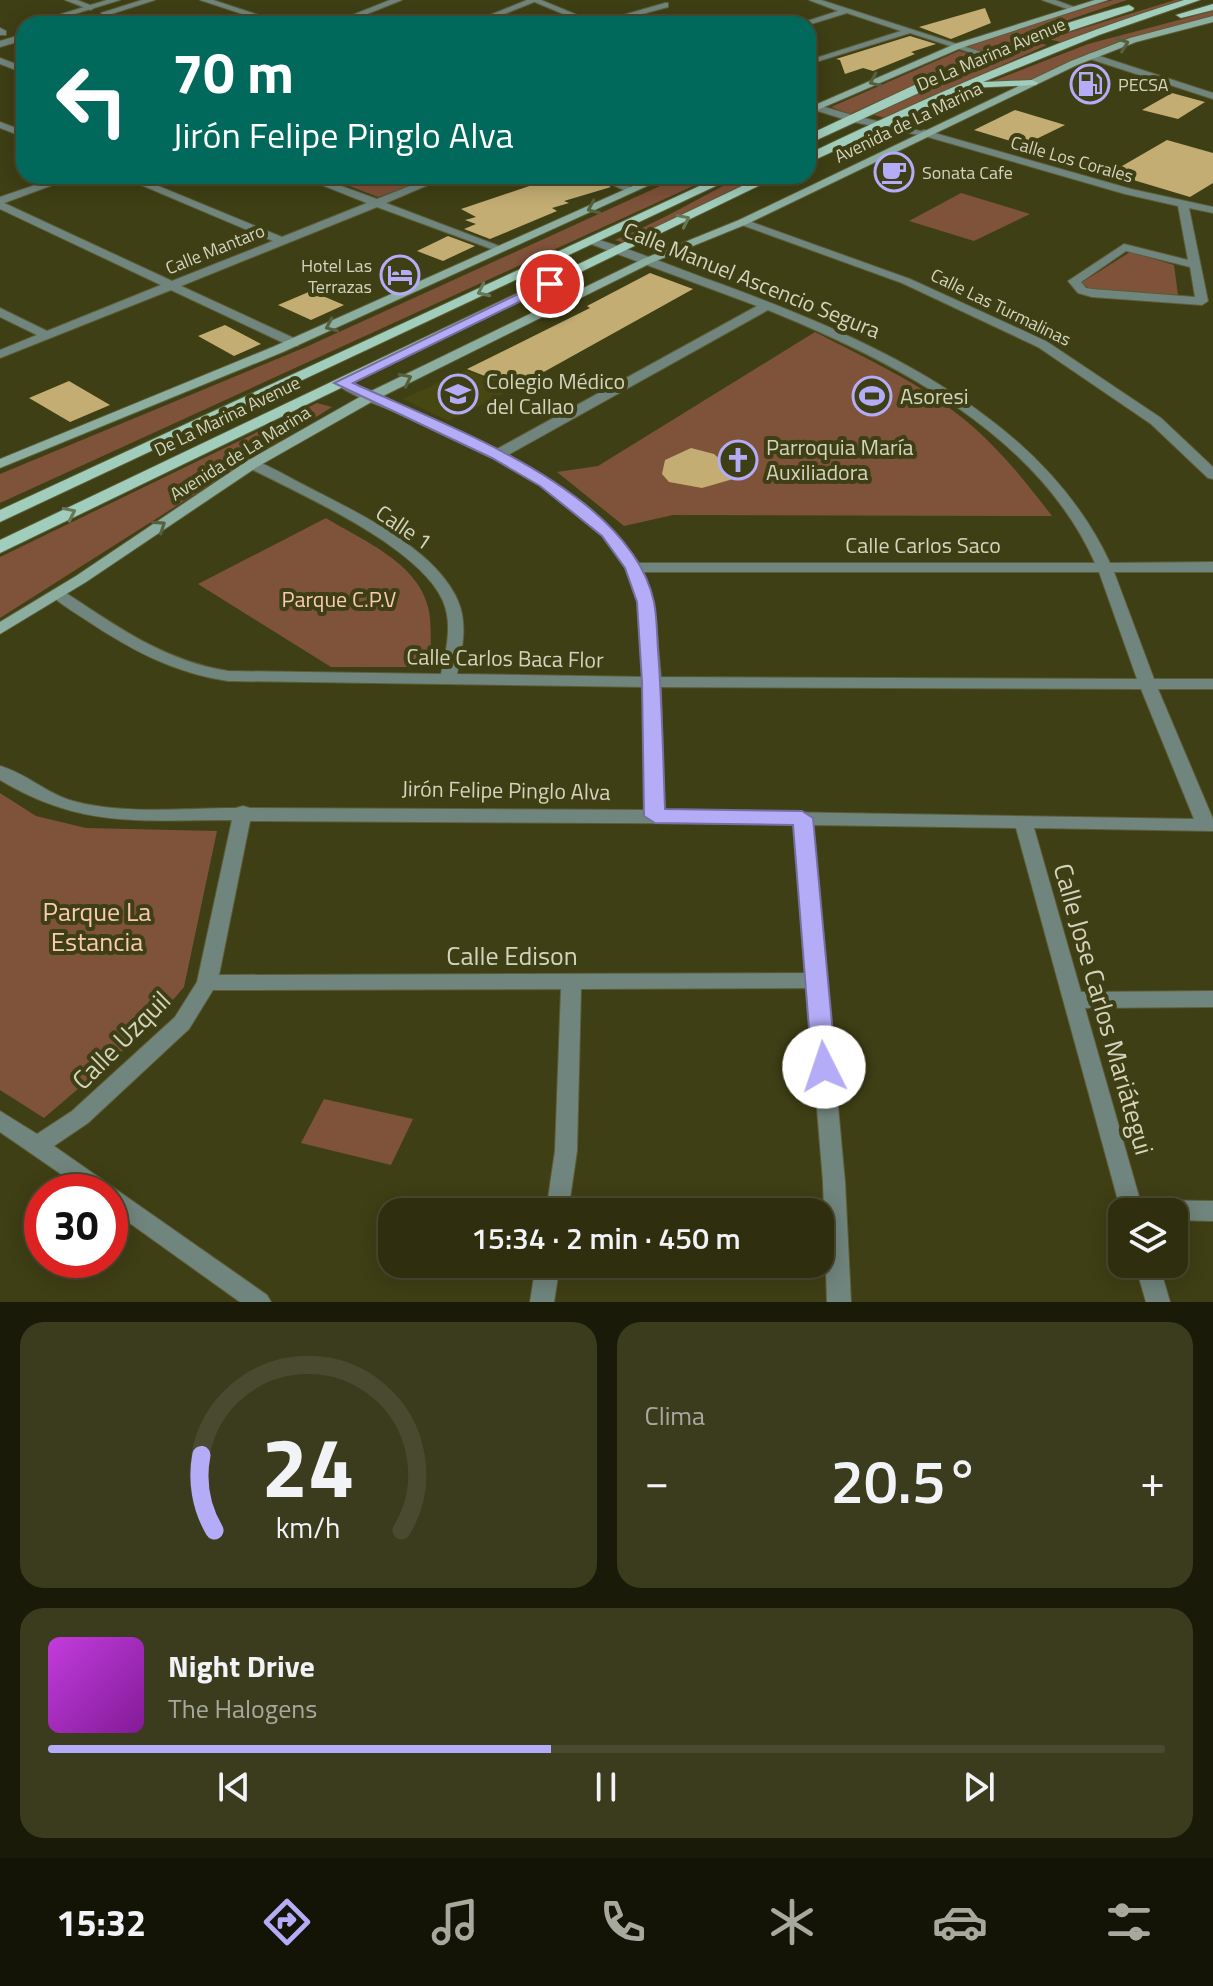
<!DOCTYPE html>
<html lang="es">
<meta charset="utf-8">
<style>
body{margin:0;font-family:"Titillium Web",sans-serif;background:#3b3b1e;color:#f1f3f6;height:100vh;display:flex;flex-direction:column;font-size:30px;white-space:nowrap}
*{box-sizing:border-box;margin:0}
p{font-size:26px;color:#a7a99f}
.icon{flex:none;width:44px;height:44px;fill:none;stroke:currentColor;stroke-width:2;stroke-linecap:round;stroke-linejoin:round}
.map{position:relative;height:1302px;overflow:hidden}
.drawer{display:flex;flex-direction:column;gap:20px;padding:20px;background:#1a1a09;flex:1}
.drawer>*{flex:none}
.top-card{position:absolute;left:16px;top:16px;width:800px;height:168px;border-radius:24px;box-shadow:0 4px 20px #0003,0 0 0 2px #4a4a30;background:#00695c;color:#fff;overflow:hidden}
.fabs{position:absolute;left:1108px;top:1198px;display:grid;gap:16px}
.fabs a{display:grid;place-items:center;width:80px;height:80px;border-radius:16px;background:#2f2f10;box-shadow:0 4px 20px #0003,0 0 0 2px #4a4a30;font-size:40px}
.speed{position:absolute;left:24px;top:1174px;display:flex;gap:16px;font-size:40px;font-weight:700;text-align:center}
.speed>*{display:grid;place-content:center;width:104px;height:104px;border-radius:50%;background:#2f2f10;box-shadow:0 4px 20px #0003,0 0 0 2px #4a4a30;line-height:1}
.speed .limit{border:12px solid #d22;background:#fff;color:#111}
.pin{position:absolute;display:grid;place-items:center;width:68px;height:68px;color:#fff;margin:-34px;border:4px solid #fff;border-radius:50%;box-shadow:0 2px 8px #0007}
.me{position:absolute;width:88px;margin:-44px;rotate:356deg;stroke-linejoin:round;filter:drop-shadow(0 0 6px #0008)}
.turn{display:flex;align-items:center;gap:28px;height:168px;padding:0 24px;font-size:36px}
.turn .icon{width:104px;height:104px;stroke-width:2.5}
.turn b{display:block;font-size:56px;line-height:68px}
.big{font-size:60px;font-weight:600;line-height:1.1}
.drawer .tile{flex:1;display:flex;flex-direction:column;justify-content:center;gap:12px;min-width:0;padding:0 28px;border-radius:24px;background:#3b3b1e}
.drawer .dial{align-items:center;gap:0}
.dial svg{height:208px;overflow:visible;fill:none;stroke:#4a4a30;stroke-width:7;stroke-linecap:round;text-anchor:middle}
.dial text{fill:#f1f3f6;stroke:none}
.song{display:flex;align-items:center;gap:24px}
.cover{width:96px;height:96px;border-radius:12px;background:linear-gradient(135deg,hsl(290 70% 55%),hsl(290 70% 35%))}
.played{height:8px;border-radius:4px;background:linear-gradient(90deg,#b5acf8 45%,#4a4a30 45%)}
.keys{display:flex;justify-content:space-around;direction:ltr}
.heat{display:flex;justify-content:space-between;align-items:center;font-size:44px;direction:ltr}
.drawer .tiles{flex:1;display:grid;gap:20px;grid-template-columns:1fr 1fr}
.tile:last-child{grid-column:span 2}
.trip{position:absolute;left:378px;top:1198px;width:456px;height:80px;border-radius:24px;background:#2f2f10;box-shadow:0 4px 20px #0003,0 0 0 2px #4a4a30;font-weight:600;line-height:80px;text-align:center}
.tab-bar{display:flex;height:128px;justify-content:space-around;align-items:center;background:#131306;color:#a7a99f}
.tab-bar .icon{width:56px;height:56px}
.tab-bar .selected{color:#b5acf8}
.tab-bar b{font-size:36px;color:#f1f3f6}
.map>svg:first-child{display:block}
.built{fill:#474713}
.green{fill:#7f523a}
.building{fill:#c3ad73}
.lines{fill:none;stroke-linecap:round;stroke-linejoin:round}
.pedestrian-casing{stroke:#5d5d37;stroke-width:2}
.minor-casing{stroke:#5d5d37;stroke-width:2}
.tertiary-casing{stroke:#5d5d37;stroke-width:2}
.secondary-casing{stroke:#5d5d37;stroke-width:2}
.primary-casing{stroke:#5d5d37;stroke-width:2}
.pedestrian{fill:#70857d;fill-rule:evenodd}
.minor{fill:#70857d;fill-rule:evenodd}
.tertiary{fill:#70857d;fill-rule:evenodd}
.secondary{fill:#8caea0;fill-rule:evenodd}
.primary{fill:#a1cdbc;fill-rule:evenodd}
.oneway{stroke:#56603f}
.oneway2{stroke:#667858}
.route{fill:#b5acf8;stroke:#7670a1;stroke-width:2}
.labels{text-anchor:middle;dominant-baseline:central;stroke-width:8;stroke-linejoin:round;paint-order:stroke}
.far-street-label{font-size:18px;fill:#d3d4bd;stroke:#3f3f15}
.far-poi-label{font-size:18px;fill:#d3d4bd;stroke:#3f3f15;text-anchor:start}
.street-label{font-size:22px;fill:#d3d4bd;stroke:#3f3f15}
.poi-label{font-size:22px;fill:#d3d4bd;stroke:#3f3f15;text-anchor:start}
.park-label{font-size:22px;fill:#fbcab0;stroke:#3f3f15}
.near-park-label{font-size:26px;fill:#fbcab0;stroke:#3f3f15}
.near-street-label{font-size:26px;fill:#d3d4bd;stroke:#3f3f15}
</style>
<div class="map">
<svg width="1213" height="1302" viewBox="0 0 1213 1302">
<rect width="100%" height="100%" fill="#3f3f15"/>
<!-- built -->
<polygon class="built" points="466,370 513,389 449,421 403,399"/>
<!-- green -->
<g class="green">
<polygon points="1113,0 1127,0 1024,35 988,53 967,47 1016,28"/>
<polygon points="1175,0 1181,0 1061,42 1048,39"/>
<polygon points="1213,11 1213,17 1105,49 1029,81 990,82 1088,44"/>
<polygon points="1036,42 1047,45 885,118 871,114"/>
<polygon points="959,51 977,56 850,114 831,107"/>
<polygon points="323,176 438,176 378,197"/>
<polygon points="682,176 715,176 0,503 0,474 306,347"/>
<path d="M743 176H764L624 243 615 240C659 222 700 197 743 176Z"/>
<polygon points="961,193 1030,214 974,241 909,221"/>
<polygon points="1130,252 1174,265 1178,295 1090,289 1081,283"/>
<path d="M815 332C865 358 921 383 965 420 999 448 1025 481 1052 516L673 515 624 526 557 472 598 466Z"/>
<polygon points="317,403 332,407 0,618 0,557"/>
<path d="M326 518C363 541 420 563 429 611 432 628 430 649 431 667H331L198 584Z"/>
<polygon points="0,793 36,816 86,828 217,831 184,987 148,1029 44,1118 0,1090"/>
<polygon points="324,1099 413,1119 391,1165 301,1143"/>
</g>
<!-- building -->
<g class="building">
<polygon points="985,8 991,23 951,39 919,27"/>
<polygon points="910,36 936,44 911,52 915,54 873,71 863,68 845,74 840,60 836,59"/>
<polygon points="1172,93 1205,102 1178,119 1142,110"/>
<polygon points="1015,110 1065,125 1024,145 974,130"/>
<polygon points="1167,140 1213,153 1213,183 1190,197 1110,173"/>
<polygon points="559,176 590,176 611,187 564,201 569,203 552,208 557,211 490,239 464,229 476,224 465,220 476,217 461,209"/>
<polygon points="448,236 475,246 443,261 417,251"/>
<polygon points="650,273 693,289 515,388 467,369 590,308 587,306"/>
<polygon points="311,291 344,305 311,320 278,305"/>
<polygon points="225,325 261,344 234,356 198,336"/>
<polygon points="69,381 110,405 70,422 29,398"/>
<polygon points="691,448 714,454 740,477 702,488 669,482 662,474 665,460"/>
</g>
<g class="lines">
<!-- pedestrian casing -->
<g class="pedestrian-casing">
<g id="pedestrian">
<polygon points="665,3 668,3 668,7 606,24 592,24"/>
<polygon points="593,176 607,176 637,190 628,192"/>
</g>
</g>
<!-- minor casing -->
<g class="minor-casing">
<g id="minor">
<polygon points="65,0 77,0 95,7 91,10"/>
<polygon points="200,0 213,0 286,24 273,24"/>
<polygon points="390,0 402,0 342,24 330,24"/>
<polygon points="527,0 539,0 480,24 468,24"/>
<polygon points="809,0 821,0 994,56 987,58 910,33 819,61 819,57 901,31 847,13 808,25 798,24 838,11"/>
<polygon points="1042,0 1055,0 1077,8 1073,11"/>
<polygon points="0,28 6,31 6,35 0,35"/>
<polygon points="1090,53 1213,93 1213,99 1087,58 1086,56"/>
<polygon points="0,58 24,67 24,73 0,64"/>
<polygon points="0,122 24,131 24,137 0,128"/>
<path d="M924 130 1131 189 1213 207V213L1189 208 1208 301 1202 305 1092 297 1078 293 1068 281 1124 244 1188 260 1178 206 1125 194 921 135V131ZM1126 251 1190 267 1195 297 1092 289 1086 288 1081 282Z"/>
<polygon points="62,176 77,176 4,203 172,281 273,241 120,176 134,176 282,237 367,203 299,176 314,176 377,199 435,176 449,176 386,203 507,249 497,251 377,207 181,286 298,340 298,346 290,346 171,290 0,358 0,350 37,335 0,317 0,308 47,331 161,285 0,209 0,197"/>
<polygon points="456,176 470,176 478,181 473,184"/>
<polygon points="743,219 910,279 1046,341 1161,418 1213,467 1213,479 1208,478 1151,424 1038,347 902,283 739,224 739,220"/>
<path d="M592 238C631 249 669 265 707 279 856 333 1039 409 1110 563L1213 562V572H1114L1154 679H1213V689H1158L1213 819V831L1034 828 1081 992 1213 991V1007L1085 1008 1140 1200 1213 1201V1221L1174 1220V1212H1122V1215L1016 828 812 825 845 1182 851 1302H827L823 1182 807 988 581 989 577 1151 568 1212H546L555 1151 561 989 213 990 189 1029 88 1123 54 1146 267 1295 271 1302H240L110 1209V1192H87L0 1132V1111L37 1134 72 1111 175 1017 197 982 232 820C141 820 82 829 0 780V766C26 773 47 794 73 801 123 815 185 808 236 808L243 806 250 808 646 810 645 687 228 681C174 673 131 650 86 620 74 612 60 604 50 594L58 589 63 591C116 626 164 661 228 671L441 674C446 651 453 624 443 601 419 546 300 494 247 467L245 464 252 460C269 465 286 476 302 484 352 510 435 547 458 601 468 624 462 651 457 674L645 677C643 640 643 596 623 563 582 496 488 452 418 421 396 411 352 398 335 383L336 380H346L497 449 757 306 588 243V239ZM768 310C893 361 1037 433 1095 563H639C604 516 559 482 508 455ZM642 572H1099L1137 679 661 677 654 603ZM661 687 1141 689 1194 819 664 810ZM250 821 794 824 806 973 219 975Z"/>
<polygon points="536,1264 560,1264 554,1302 530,1302"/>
<polygon points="1135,1264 1159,1264 1170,1302 1146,1302"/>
</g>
</g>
<!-- tertiary casing -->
<g class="tertiary-casing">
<g id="tertiary">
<polygon points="107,0 120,0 42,24 29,24"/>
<polygon points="142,0 155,0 105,16 101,13"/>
<polygon points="530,0 541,0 599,24 587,24"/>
<polygon points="24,34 24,40 0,47 0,41"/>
<polygon points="808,102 855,116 929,133 924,136 853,122 808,108"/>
</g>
</g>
<!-- secondary casing -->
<g class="secondary-casing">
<g id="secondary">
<polygon points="1095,0 1108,0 961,48 808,114 808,108 955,44"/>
<polygon points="1213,16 1213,22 1136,42 1077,65 747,224 651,263 375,400 257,467 86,582 0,634 0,622 76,576 247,461 365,394 643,259 739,220 1071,61 1130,38"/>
<polygon points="655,176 669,176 283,352 0,468 0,459 275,346"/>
</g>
</g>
<!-- primary casing -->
<g class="primary-casing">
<g id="primary">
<path d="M1184 0H1200L1099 35 983 82 1032 80 1038 83 1036 85 970 88 808 163V154C931 95 1054 40 1184 0Z"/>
<polygon points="1213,4 1213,10 1181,18 1176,15"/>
<path d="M1129 5 1134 8 1133 10 1010 51 808 144V135C913 86 1016 34 1129 5Z"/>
<polygon points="721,176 737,176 0,522 0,510"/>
<polygon points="763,176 779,176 0,553 0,540"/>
</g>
</g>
<!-- pedestrian -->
<use href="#pedestrian" class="pedestrian"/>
<!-- minor -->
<use href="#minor" class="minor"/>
<!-- tertiary -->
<use href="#tertiary" class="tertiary"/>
<!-- secondary -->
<use href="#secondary" class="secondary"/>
<!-- primary -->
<use href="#primary" class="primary"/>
</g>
<!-- one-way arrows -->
<defs><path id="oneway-chevron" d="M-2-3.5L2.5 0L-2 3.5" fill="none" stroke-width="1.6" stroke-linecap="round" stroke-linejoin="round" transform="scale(2)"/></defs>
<g class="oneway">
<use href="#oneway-chevron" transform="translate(1123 44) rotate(-20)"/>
<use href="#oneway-chevron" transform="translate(875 81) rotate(156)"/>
<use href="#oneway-chevron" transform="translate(593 208) rotate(156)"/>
<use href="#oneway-chevron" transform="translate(331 326) rotate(156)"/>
<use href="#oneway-chevron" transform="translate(406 379) rotate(-26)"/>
<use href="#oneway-chevron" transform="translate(160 526) rotate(-34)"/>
</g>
<g class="oneway2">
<use href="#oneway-chevron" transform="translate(684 220) rotate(-26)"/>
<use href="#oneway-chevron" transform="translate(483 291) rotate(155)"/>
<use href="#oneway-chevron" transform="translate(70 513) rotate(-26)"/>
</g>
<!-- route -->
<path class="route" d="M545 281 556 284 353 383C446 426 630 490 654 602 657 617 657 635 658 650 662 703 663 756 665 809L802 811 813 818 836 1067 833 1074 824 1076 816 1074 812 1067 793 825 655 823 644 816 642 682 637 602 625 568 602 536 540 486 492 458 334 383Z"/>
<!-- icons -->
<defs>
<g id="fuel-ring" transform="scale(2)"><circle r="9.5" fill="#3f3f15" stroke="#b5acf8" stroke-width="1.5"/><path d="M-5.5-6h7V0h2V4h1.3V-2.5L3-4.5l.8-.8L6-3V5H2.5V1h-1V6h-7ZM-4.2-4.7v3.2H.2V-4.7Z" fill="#b5acf8"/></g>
<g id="cafe-ring" transform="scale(2)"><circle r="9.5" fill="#3f3f15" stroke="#b5acf8" stroke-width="1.5"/><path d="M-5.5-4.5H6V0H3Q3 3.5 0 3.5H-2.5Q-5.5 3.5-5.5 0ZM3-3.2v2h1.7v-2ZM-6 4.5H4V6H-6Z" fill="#b5acf8"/></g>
<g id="hotel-ring" transform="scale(2)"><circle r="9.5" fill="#3f3f15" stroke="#b5acf8" stroke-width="1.5"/><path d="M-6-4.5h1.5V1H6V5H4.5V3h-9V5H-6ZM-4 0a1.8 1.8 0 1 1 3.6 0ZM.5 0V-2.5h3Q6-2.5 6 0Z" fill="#b5acf8"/></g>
<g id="university-ring" transform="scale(2)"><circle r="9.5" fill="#3f3f15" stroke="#b5acf8" stroke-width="1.5"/><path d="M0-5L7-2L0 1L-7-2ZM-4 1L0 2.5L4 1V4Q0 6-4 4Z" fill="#b5acf8"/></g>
<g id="stadium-ring" transform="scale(2)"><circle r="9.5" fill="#3f3f15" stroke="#b5acf8" stroke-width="1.5"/><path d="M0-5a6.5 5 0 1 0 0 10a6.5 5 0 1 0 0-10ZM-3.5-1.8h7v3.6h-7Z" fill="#b5acf8"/></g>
<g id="church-ring" transform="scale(2)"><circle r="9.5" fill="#3f3f15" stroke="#b5acf8" stroke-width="1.5"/><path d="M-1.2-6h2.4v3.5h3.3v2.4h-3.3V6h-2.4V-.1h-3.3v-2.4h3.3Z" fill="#b5acf8"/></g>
</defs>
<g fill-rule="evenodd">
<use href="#fuel-ring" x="1090" y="84"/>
<use href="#cafe-ring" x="894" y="172"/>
<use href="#hotel-ring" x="400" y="275"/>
<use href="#university-ring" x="458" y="394"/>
<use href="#stadium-ring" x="872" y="396"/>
<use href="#church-ring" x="738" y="460"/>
</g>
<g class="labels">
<!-- far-street labels -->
<g class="far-street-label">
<text transform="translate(991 54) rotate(-23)">De La Marina Avenue</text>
<text transform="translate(908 122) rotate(-26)">Avenida de La Marina</text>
<text transform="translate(1072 159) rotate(16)">Calle Los Corales</text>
<text transform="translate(215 249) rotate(-22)">Calle Mantaro</text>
<text transform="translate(1001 307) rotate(26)">Calle Las Turmalinas</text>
<text transform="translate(227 416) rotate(-26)">De La Marina Avenue</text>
<text transform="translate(240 453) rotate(-32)">Avenida de La Marina</text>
</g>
<!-- far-poi labels -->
<g class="far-poi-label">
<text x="1118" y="84">PECSA</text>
<text x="922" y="172">Sonata Cafe</text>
<text x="372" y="265" text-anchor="end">Hotel Las<tspan x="372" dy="21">Terrazas</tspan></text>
</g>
<!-- street labels -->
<g class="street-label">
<text transform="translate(752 280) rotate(22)">Calle Manuel Ascencio Segura</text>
<text transform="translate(404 527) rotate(34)">Calle 1</text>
<text x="923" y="545">Calle Carlos Saco</text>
<text transform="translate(505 658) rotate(1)">Calle Carlos Baca Flor</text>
<text transform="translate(506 790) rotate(1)">Jirón Felipe Pinglo Alva</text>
</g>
<!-- poi labels -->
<g class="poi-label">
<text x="486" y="381">Colegio Médico<tspan x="486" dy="25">del Callao</tspan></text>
<text x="900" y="396">Asoresi</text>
<text x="766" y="447">Parroquia María<tspan x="766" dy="25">Auxiliadora</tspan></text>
</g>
<!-- park labels -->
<g class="park-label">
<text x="339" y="599">Parque C.P.V</text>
</g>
<!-- near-park labels -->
<g class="near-park-label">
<text x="97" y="911">Parque La<tspan x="97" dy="30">Estancia</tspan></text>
</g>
<!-- near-street labels -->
<g class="near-street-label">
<text x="512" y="955">Calle Edison</text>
<text transform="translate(1104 1009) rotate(74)">Calle Jose Carlos Mariátegui</text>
<text transform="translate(121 1040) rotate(-45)">Calle Uzquil</text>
</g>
</g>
</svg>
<div class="fabs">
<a><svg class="icon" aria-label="layers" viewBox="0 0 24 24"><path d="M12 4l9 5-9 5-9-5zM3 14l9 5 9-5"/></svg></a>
</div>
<div class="speed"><div class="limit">30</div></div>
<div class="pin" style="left:550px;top:284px;background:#d93025"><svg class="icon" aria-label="arrive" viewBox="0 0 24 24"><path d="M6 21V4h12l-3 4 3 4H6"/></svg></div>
<svg class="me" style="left:824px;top:1067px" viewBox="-20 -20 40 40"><circle r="19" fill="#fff"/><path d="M0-13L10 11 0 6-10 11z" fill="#b5acf8"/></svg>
<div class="trip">15:34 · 2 min · 450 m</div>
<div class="top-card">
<div class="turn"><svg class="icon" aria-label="left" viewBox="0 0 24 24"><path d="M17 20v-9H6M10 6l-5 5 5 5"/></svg><div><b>70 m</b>Jirón Felipe Pinglo Alva</div></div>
</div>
</div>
<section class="drawer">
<div class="tiles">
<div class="tile dial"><svg viewBox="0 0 100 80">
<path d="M14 69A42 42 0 1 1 86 69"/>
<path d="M14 69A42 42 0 0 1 9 40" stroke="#b5acf8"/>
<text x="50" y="56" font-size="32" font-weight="700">24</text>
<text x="50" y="72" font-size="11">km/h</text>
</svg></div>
<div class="tile"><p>Clima</p>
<div class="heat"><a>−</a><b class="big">20.5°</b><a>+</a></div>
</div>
<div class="tile">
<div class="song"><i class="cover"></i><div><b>Night Drive</b><p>The Halogens</p></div></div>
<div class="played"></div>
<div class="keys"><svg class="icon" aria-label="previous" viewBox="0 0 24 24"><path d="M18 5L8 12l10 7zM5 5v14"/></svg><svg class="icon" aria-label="pause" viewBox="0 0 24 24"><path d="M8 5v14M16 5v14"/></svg><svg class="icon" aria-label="next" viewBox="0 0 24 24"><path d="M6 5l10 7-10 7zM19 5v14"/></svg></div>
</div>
</div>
</section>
<nav class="tab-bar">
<b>15:32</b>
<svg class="icon selected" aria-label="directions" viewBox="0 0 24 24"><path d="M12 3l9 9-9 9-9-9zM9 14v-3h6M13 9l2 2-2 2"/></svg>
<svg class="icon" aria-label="music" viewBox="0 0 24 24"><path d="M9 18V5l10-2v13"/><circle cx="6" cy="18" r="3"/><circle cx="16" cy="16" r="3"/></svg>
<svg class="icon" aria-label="phone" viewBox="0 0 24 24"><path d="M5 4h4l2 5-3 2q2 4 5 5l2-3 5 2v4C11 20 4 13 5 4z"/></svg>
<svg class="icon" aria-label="climate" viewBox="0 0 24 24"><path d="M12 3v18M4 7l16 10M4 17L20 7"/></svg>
<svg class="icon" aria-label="car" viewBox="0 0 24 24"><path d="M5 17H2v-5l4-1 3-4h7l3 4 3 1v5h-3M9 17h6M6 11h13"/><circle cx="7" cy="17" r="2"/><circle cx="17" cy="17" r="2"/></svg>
<svg class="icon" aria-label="filters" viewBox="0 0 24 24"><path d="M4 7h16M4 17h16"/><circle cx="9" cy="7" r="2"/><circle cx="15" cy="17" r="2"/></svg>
</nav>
